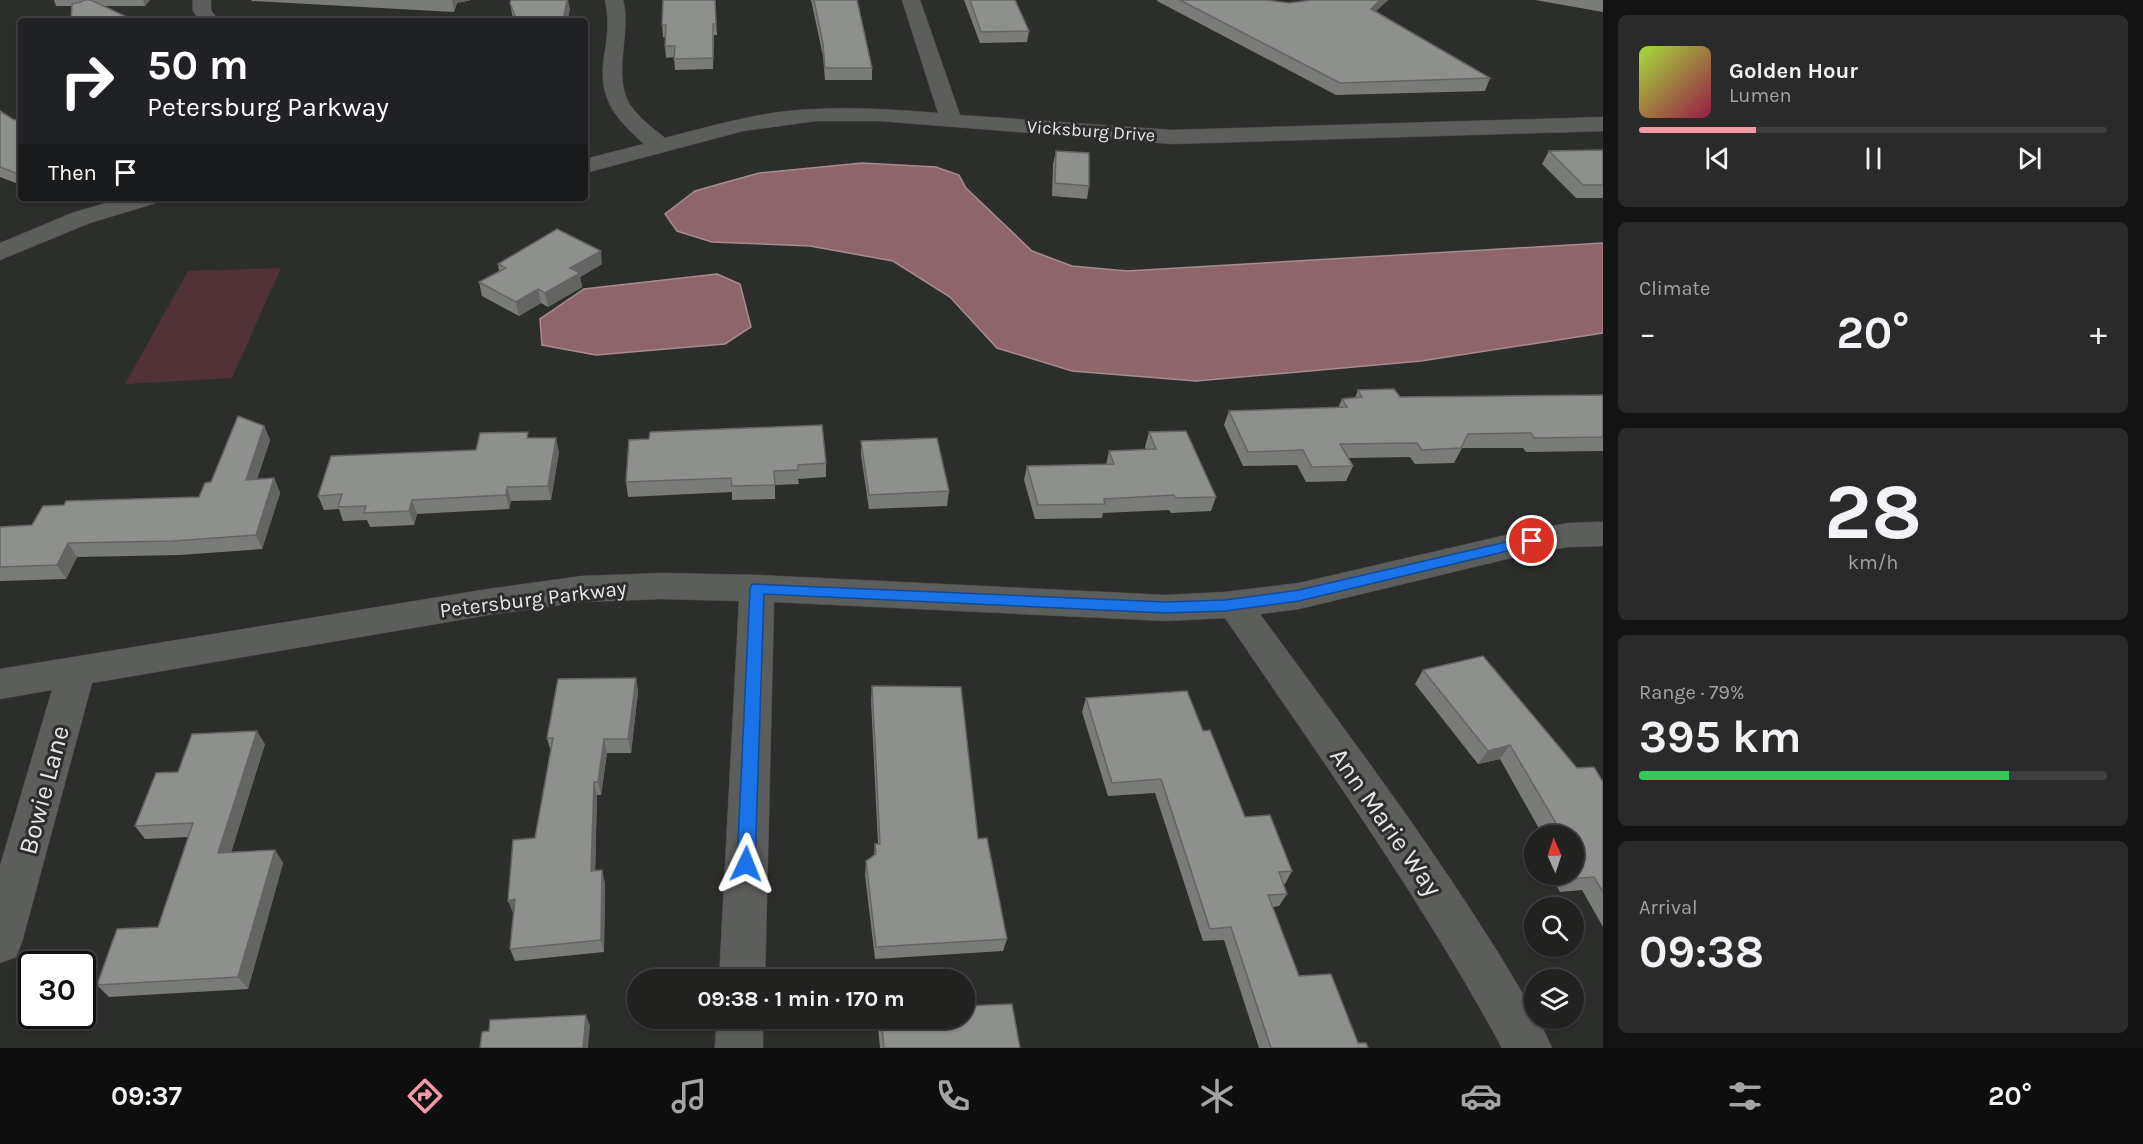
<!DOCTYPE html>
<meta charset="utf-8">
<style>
body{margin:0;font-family:Karla,sans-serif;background:#292a29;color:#f1f3f6;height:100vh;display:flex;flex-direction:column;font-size:22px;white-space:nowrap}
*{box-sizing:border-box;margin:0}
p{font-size:20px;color:#a2a4a5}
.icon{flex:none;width:33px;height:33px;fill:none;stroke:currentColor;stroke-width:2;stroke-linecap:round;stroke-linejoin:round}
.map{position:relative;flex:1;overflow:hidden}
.side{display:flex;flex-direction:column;gap:15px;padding:15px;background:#121312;width:540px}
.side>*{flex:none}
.top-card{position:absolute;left:18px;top:18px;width:570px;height:183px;border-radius:6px;box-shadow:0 2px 4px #0004,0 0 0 2px #3e3f3e;background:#202124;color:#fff;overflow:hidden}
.needle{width:39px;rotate:357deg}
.fabs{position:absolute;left:1524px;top:825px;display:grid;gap:12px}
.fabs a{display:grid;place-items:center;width:60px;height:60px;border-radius:50%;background:#212220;box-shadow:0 2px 4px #0004,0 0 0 2px #3e3f3e;font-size:30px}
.speed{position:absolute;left:18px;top:951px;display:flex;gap:12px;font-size:30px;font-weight:700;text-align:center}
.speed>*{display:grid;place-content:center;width:78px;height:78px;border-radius:50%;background:#212220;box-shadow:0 2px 4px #0004,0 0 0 2px #3e3f3e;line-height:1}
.speed .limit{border:3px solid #111;border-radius:9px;background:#fff;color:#111}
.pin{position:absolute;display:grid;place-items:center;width:51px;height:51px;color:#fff;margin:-26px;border:3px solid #fff;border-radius:50%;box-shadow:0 2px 6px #0007}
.me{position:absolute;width:66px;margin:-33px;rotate:2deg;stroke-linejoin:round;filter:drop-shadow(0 0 4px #0008)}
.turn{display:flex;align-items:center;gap:21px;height:126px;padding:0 30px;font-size:27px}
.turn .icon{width:78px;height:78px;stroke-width:2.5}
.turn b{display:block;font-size:42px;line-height:51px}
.then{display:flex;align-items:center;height:57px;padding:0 30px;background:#0003;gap:12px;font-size:22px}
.big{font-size:45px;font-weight:700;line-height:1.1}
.side .card{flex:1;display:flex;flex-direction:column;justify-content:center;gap:9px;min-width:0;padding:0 21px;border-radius:9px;background:#292a29}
.side .dial{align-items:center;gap:0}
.dial b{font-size:78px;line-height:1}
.song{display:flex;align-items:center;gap:18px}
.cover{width:72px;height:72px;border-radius:9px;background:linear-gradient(135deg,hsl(80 70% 55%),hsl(340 70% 35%))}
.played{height:6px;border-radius:3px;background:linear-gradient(90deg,#f49aa6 25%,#3e3f3e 25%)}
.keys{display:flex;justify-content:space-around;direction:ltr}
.heat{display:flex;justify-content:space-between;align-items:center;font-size:33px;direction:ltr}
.charge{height:9px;border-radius:4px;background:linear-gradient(90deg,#34c759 79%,#3e3f3e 0)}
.trip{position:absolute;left:627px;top:969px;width:348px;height:60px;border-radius:30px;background:#212220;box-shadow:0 2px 4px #0004,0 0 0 2px #3e3f3e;font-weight:700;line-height:60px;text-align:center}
.dock{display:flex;height:96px;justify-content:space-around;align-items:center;background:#0d0e0d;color:#a2a4a5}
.dock .icon{width:42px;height:42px}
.dock .selected{color:#f49aa6}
.dock b{font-size:27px;color:#f1f3f6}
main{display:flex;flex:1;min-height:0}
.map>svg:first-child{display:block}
.green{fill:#513236}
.water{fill:#8d656a;stroke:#a88c8f;stroke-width:1.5}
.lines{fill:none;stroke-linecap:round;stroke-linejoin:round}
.street-casing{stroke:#4b4c4b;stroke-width:1}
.street{fill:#5c5e5b;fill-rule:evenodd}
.wall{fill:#7a7c79}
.shaded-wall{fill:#636563}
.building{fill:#8e908d;stroke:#636563;stroke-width:1.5}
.route{fill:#1a73e8;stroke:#114b97;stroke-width:1.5}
.labels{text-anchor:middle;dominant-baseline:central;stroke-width:6;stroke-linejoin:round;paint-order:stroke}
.far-street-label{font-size:18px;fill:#e6e7e6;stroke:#2c2e2b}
.street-label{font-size:21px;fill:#e6e7e6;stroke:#2c2e2b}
.near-street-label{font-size:26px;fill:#e6e7e6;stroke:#2c2e2b}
</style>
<main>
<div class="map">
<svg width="1603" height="1048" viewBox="0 0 1603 1048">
<rect width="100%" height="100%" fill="#2c2e2b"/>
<!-- green -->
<polygon class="green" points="281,268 232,378 125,384 188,271"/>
<!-- water -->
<g class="water">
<polygon points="862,163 936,167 959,175 966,188 1032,251 1072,266 1127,271 1603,243 1603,333 1421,361 1196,381 1072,371 997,348 950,297 893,261 810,246 712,242 677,231 665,214 695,191 759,173"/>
<polygon points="717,274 740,284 751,327 725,344 596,355 542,345 540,319 584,289"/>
</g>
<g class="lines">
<!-- street casing -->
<g class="street-casing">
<g id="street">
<polygon points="193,0 211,0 211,10 219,21 200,21 193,11"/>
<path d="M605 0H623C632 33 611 77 631 106 640 119 653 128 665 138 715 125 766 110 818 109 858 107 898 110 938 113L902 0H920L960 115 1172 130 1603 117V131L1172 144 879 121H816L743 131 585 173V159L644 144C611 114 597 96 605 51 608 33 609 18 605 0Z"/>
<polygon points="123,198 160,198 156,203 90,223 0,260 0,243 72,213"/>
<path d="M1603 522V546L1569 547 1532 553 1299 609 1260 614C1355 744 1454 873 1534 1013V1018H1538L1552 1048H1502C1421 898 1321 759 1225 618L1166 621 774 602 765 980H719L739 601 662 599 582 602 488 615 92 683 22 942 16 957 0 963V866L52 690 0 699V669L488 589 582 576 662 573 757 575 1166 595 1225 592 1299 583 1532 529 1569 523Z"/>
<polygon points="717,1018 763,1018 763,1048 715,1048"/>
</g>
</g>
<!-- street -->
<use href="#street" class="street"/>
</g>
<!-- wall -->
<g class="wall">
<polygon points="54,0 150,0 145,6 56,6"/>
<polygon points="251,0 471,0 457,3 454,12 252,1"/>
<polygon points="715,0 717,35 714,35 713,69 675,70 674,57 666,58 665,46 666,37 663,37 662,25"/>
<polygon points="811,0 857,0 872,68 872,80 825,80 823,56"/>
<polygon points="964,0 1015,0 1029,31 1027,42 980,43"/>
<polygon points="1157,0 1266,0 1289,3 1312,0 1388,0 1376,11 1490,78 1485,91 1336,95 1157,1"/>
<polygon points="1535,0 1603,0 1603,12"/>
<polygon points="510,3 570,9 567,21 514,21 512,14"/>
<polygon points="0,111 14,120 21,120 21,185 0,177"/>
<polygon points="1603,150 1603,198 1576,198 1542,164 1549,151"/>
<polygon points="1056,151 1089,186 1087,199 1052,196 1053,164"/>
<polygon points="498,264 602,264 580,277 582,287 548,307 541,303 519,316 482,296 479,282 499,271"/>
<polygon points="1358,390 1400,397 1603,395 1603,451 1526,452 1523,448 1462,448 1454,463 1415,464 1410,457 1348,458 1353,466 1346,481 1306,482 1297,465 1243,466 1224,425 1229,411 1338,408 1342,399 1355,398"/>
<polygon points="264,426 270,440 257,479 274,478 280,493 262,549 180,555 77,557 66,579 0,581 0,527 32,525 64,505 199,497"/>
<polygon points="1149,432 1216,497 1211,511 1171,513 1169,510 1103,513 1102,518 1035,519 1024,480 1027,466 1106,465 1109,451 1146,450 1145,447"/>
<polygon points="530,438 559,452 551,500 511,501 509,509 417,514 414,525 370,527 367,520 343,521 339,509 324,510 318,496 476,450"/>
<polygon points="629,440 826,463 826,477 798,479 799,484 775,485 775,499 732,500 732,492 628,497 626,482"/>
<polygon points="861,441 949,491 947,506 869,509 861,455"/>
<polygon points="1423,670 1577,768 1603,782 1603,927 1582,890 1560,892 1550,874 1574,874 1574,836 1541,836 1542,834 1500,759 1478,764 1415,684"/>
<polygon points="636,678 638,692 631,753 607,753 601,795 597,795 595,871 605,883 604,952 515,961 510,949 535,838 551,752 547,738"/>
<polygon points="872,686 978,839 1007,939 1003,951 875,959 865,875 866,861 874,856 875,844 878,844 871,700"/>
<polygon points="1086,698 1203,731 1245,817 1292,871 1285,884 1283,884 1287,894 1279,906 1273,907 1299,976 1358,1043 1368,1048 1259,1048 1224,940 1203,941 1155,793 1108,796 1082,712"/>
<polygon points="265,744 231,852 275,850 283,863 248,989 109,997 97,985 158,927 189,837 145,839 135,826 178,772"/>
<polygon points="879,1018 964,1018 1020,1048 880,1048 878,1027"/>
</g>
<!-- shaded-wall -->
<g class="shaded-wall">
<polygon points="143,0 150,0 145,6"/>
<polygon points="452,0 471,0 457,3 454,12"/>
<polygon points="567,0 568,0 570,9 567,21 563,21"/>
<polygon points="1380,0 1388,0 1367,20 1371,9"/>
<polygon points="601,251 602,264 580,277 582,287 548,307 545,293 570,268"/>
<polygon points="538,289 541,303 519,316 516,302"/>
<polygon points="264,426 270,440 252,494 246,480"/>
<polygon points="556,438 559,452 551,500 548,486"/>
<polygon points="274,478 280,493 262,549 256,535"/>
<polygon points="507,487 511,501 509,509 506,495"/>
<polygon points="412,500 417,514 414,525 409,511"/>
<polygon points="68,543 77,557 66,579 57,565"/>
<polygon points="636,678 638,692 631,753 628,739"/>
<polygon points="257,731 265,744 227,866 218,853"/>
<polygon points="604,739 607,753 601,795 598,782"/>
<polygon points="1510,745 1500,759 1478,764 1488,751"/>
<polygon points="594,782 597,795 595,884 591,871"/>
<polygon points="275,850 283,863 248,989 238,977"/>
<polygon points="602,870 605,883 604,952 601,940"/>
<polygon points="515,899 513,913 508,901"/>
<polygon points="586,1015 590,1026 588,1048 583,1048"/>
</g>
<!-- building -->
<g class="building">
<polygon points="84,0 91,0 135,21 71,21 72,4 81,2"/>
<polygon points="511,0 567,0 563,21 517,21 510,3"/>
<polygon points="663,0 715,0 716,24 713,24 713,58 674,59 675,46 665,46 666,25 662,25"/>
<polygon points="814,0 857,0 872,68 825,68 823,44"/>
<polygon points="970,0 1015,0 1029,31 981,32"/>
<polygon points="1180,0 1266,0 1289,3 1312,0 1380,0 1371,9 1490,78 1340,83"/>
<polygon points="0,111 14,120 18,119 21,120 21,175 0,167"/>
<polygon points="1603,150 1603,185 1583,185 1549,151"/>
<polygon points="1056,151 1089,153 1089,186 1055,183"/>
<polygon points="557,229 601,251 570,268 580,273 545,293 538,289 516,302 479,282 506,268 498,264"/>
<polygon points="1394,389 1400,397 1603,395 1603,437 1534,438 1531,433 1468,434 1461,448 1422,450 1417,443 1340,444 1353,466 1312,467 1303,450 1248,452 1229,411 1347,407 1342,399 1362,397 1358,390"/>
<polygon points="238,416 264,426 246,480 274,478 256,535 173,541 68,543 57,565 0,567 0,527 32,525 43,506 64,505 66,501 199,497 205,483 211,482"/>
<polygon points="822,425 826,463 798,465 798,470 774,471 775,485 732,486 731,478 626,482 629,440 649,439 650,432"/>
<polygon points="1186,431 1216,497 1175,498 1174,495 1104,499 1105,504 1038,505 1027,466 1114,464 1109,451 1156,449 1149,432"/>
<polygon points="528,432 527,438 556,438 548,486 507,487 506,495 412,500 409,511 364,513 366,506 338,507 342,494 318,496 331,456 476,450 480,433"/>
<polygon points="937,438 949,491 869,495 861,441"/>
<polygon points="1483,656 1577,768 1594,767 1603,782 1603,892 1594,877 1572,879 1570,874 1574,874 1574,836 1547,836 1544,832 1560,830 1510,745 1488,751 1423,670"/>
<polygon points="636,678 628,739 604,739 598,782 594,782 591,871 602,870 601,940 510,949 515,899 508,901 513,840 535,838 553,738 547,738 558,679"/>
<polygon points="872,686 961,687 978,839 987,838 1007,939 876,947 866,861 876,854 875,844 880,844"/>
<polygon points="1187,691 1203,731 1210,730 1245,817 1270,815 1292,871 1279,872 1287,894 1268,895 1299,976 1331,974 1358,1043 1366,1043 1368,1048 1271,1048 1231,927 1210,929 1161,779 1112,783 1086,698"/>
<polygon points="257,731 218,853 275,850 238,977 97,985 117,929 158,927 193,823 135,826 156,773 178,772 192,734"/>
<polygon points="1012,1004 1020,1048 884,1048 881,1018 964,1018 964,1006"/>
<polygon points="586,1015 583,1048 480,1048 482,1032 489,1031 490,1020"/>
</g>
<!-- route -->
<polygon class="route" points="1532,536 1537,537 1539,541 1537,544 1299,601 1225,611 1166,613 764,594 755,864 752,870 746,872 740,870 737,864 750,588 752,584 1166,602 1225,600 1299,590"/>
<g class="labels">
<!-- far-street labels -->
<g class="far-street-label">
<text transform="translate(1091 131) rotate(4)">Vicksburg Drive</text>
</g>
<!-- street labels -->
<g class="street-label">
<text transform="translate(533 599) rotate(-7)">Petersburg Parkway</text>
</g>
<!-- near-street labels -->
<g class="near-street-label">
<text transform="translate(44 790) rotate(-75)">Bowie Lane</text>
<text transform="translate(1386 822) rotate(55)">Ann Marie Way</text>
</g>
</g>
</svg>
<div class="fabs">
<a><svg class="needle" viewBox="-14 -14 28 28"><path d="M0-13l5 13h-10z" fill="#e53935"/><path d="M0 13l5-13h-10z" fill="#a2a4a5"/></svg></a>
<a><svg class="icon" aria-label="search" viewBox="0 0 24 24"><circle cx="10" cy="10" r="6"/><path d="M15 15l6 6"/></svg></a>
<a><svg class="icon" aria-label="layers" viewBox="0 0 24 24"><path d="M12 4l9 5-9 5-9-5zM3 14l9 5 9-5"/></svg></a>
</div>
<div class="speed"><div class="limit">30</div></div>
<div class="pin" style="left:1532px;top:541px;background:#d93025"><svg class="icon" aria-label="arrive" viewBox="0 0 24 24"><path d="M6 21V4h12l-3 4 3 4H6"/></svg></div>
<svg class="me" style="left:746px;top:864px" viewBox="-20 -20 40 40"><path d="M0-17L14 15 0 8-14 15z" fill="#1a73e8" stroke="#fff" stroke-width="4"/></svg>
<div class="trip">09:38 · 1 min · 170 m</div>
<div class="top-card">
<div class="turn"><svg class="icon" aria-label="right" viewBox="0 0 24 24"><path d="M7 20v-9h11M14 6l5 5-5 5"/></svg><div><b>50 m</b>Petersburg Parkway</div></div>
<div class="then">Then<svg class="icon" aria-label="arrive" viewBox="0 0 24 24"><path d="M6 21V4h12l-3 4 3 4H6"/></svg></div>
</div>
</div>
<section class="side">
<div class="card">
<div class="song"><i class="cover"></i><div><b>Golden Hour</b><p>Lumen</p></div></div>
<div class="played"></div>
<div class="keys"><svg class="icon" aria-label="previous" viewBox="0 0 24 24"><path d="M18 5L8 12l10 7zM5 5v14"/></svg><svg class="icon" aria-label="pause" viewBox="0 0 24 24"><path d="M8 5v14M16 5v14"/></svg><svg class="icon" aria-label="next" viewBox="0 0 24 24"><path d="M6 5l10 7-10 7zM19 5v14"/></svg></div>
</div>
<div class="card"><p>Climate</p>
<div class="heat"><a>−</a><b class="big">20°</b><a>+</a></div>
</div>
<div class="card dial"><b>28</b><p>km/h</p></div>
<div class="card"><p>Range · 79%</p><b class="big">395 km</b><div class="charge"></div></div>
<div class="card"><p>Arrival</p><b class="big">09:38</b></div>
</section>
</main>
<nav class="dock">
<b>09:37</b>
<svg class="icon selected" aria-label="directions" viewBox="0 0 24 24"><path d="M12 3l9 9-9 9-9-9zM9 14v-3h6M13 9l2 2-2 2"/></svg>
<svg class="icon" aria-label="music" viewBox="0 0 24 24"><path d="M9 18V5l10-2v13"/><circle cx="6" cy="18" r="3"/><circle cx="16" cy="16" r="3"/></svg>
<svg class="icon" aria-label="phone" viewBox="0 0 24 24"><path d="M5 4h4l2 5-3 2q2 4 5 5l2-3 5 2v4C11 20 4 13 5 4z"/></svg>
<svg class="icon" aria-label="climate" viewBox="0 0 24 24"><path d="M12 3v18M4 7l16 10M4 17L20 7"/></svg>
<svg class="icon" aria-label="car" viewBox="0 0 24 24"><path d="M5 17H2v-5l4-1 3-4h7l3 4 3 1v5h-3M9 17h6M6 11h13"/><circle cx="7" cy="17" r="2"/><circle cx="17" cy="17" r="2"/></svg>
<svg class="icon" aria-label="filters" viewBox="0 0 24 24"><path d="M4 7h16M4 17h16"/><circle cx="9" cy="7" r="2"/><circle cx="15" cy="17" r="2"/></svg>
<b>20°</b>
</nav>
